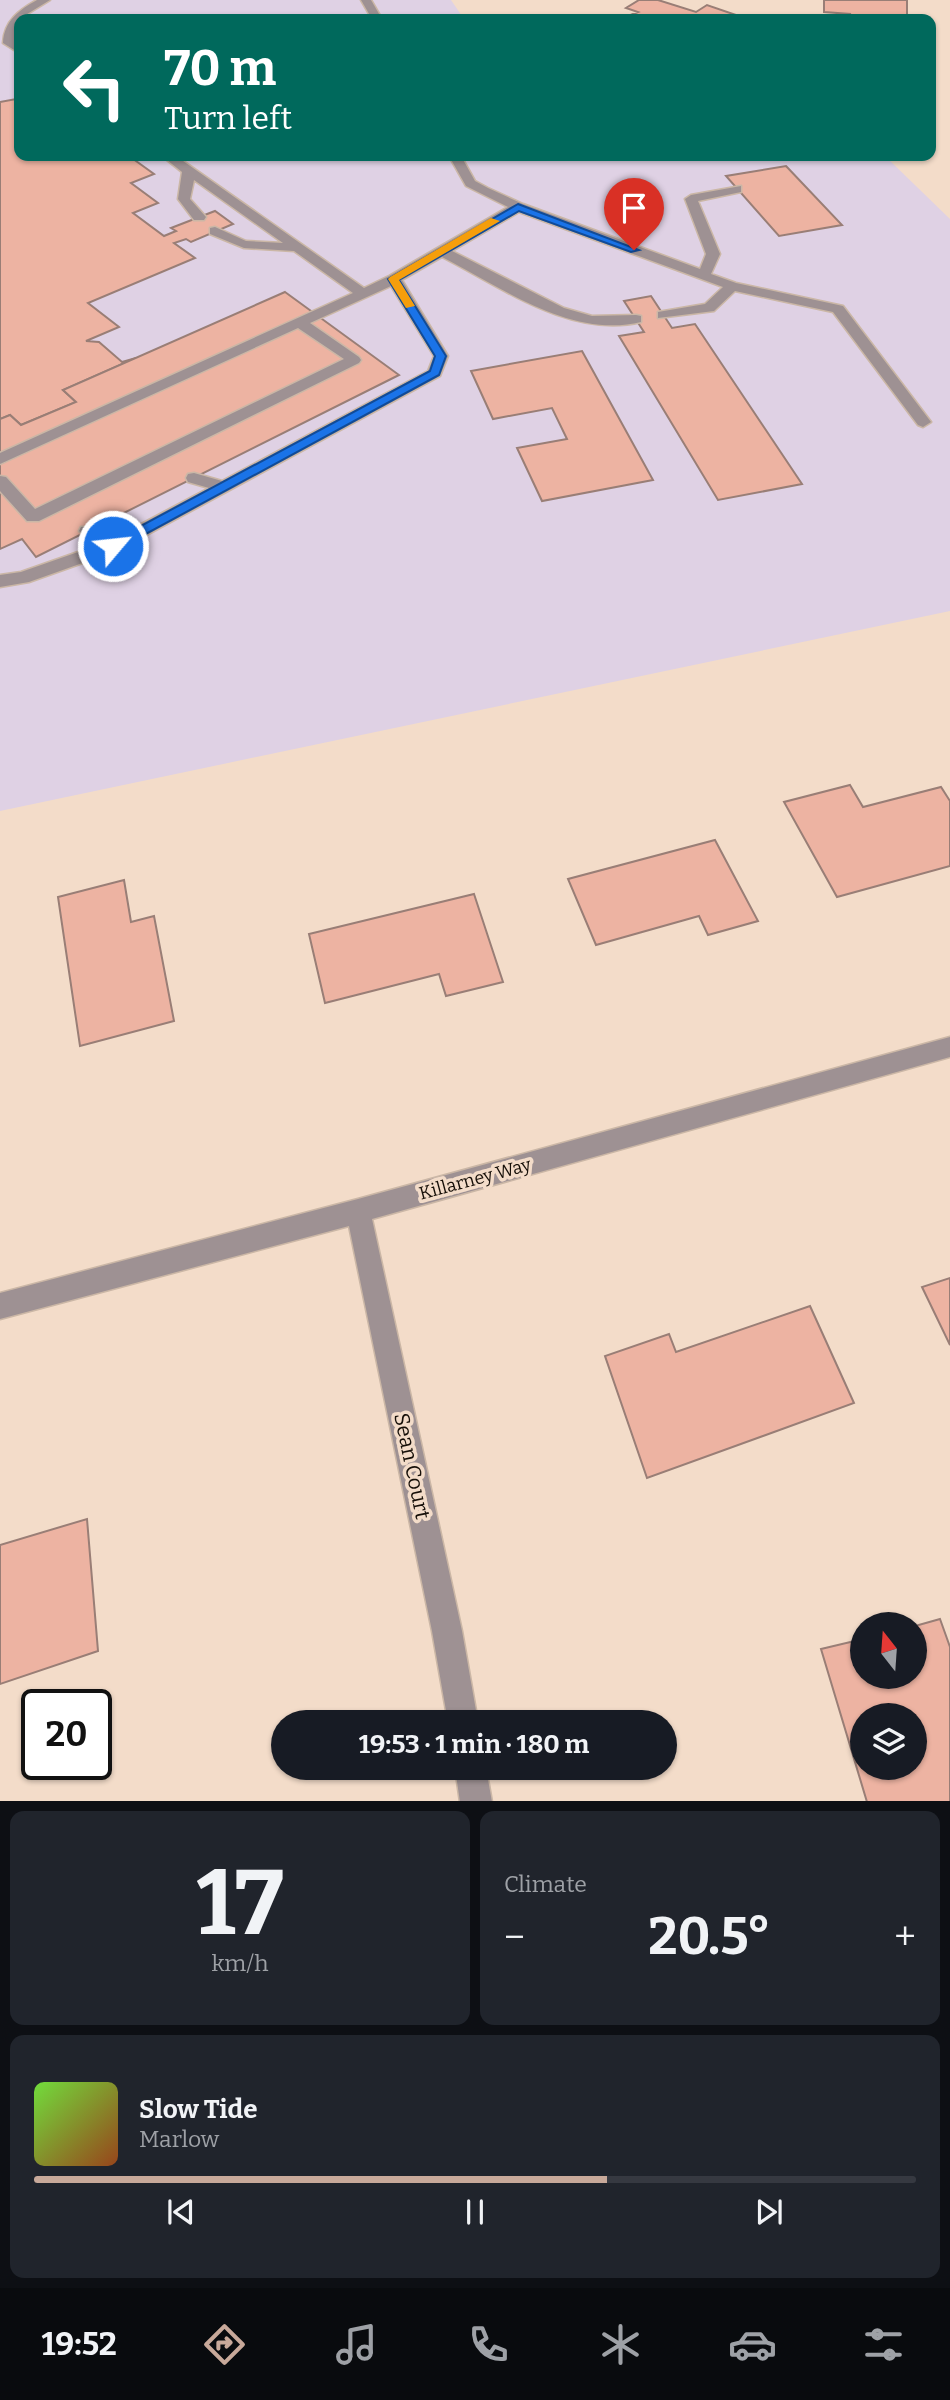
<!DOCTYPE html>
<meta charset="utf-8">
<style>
body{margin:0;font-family:Bitter,serif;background:#20242c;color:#f1f3f6;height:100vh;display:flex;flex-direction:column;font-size:26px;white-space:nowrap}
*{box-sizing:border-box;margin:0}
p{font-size:23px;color:#9ea1a6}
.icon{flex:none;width:38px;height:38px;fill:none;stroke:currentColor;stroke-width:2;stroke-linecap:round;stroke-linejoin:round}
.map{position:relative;height:1801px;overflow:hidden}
.drawer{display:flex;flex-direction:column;gap:10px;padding:10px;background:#0d0f14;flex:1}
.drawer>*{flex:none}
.guide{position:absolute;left:14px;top:14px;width:922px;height:147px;border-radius:14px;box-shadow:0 2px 5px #0004;background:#00695c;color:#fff;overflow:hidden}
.needle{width:46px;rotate:343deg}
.buttons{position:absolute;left:850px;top:1612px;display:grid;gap:14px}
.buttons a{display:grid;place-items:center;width:77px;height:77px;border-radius:50%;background:#171b24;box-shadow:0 2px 5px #0004;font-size:35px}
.speed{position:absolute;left:21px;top:1689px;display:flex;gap:14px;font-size:35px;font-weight:700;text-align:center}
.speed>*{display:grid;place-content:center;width:91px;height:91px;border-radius:50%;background:#171b24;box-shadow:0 2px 5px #0004;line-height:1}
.speed .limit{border:4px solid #111;border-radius:10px;background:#fff;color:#111}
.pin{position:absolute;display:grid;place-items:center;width:60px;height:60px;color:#fff;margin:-72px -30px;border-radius:50% 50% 50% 0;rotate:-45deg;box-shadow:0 0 7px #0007}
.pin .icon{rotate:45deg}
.me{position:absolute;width:77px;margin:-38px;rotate:62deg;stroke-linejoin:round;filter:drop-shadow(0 0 5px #0008)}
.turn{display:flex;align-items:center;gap:24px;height:147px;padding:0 35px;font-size:32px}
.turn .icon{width:91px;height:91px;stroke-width:2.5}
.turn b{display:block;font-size:49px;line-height:60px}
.big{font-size:52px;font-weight:700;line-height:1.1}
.drawer .widget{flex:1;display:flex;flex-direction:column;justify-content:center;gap:10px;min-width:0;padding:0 24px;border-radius:14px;background:#20242c}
.drawer .dial{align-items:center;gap:0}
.dial b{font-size:91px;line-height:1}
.song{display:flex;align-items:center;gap:21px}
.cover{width:84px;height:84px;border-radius:10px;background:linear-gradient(135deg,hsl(100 70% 55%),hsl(20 70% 35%))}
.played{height:7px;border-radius:4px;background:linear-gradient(90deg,#c8a99a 65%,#363941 65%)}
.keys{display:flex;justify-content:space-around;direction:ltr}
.heat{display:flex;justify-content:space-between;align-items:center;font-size:38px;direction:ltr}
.drawer .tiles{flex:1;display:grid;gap:10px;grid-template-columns:1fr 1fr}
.widget:last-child{grid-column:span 2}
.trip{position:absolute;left:271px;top:1710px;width:406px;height:70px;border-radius:35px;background:#171b24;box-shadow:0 2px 5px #0004;font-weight:700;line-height:70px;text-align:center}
.tabs{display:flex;height:112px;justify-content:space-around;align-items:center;background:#090b0e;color:#9ea1a6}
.tabs .icon{width:49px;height:49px}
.tabs .selected{color:#c8a99a}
.tabs b{font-size:32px;color:#f1f3f6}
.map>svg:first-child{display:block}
.medical{fill:#dfd1e4}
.building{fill:#edb3a2;stroke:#997e76;stroke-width:2;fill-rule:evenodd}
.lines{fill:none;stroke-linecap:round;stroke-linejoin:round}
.lane-casing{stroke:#cbb7a6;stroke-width:3}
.street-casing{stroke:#cbb7a6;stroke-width:3}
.lane{fill:#9e9193;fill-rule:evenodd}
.street{fill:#9e9193;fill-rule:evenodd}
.route{fill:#1a73e8;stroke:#114b97;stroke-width:2}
.slow{fill:#f59e0b}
.labels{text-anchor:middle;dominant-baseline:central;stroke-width:7;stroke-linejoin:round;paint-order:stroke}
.street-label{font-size:18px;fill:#160f08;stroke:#f3dcc9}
.near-street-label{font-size:21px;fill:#160f08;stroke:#f3dcc9}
</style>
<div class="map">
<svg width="950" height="1802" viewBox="0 0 950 1802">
<rect width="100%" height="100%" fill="#f3dcc9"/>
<!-- medical -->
<polygon class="medical" points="0,0 451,0 464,19 19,19 19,156 885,156 950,219 950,611 0,811"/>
<!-- building -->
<g class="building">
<polygon points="639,0 658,0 696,12 707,5 736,15 729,19 648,19 633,14 638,12 626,8"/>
<polygon points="824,0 907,0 907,19 849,19 850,14 824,12"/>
<polygon points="16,99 19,102 19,156 129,156 154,174 131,183 158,203 133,213 164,236 176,231 171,228 215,211 233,224 191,242 186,239 174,243 195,258 88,303 119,327 86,341 99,342 122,362 136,358 63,390 76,402 21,425 10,415 0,419 0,102"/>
<polygon points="786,166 842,225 779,236 726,176"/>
<polygon points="285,292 399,375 36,557 22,539 0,549 0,419 10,415 21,425 76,402 63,390"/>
<polygon points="651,296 672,328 695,324 802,484 718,500 619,336 644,332 624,301"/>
<polygon points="582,351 653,480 542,501 517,448 567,439 552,408 493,419 471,371"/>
<polygon points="850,785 863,807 941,787 950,801 950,866 837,897 784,802"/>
<polygon points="715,840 758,921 708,935 699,916 596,945 568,879"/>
<polygon points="124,880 131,922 154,916 174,1021 80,1046 58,897"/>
<polygon points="474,894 503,982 446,996 439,974 325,1003 309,934"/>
<polygon points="950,1278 950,1345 922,1287"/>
<polygon points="810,1306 854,1403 647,1478 605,1356 669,1334 676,1352"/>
<polygon points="87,1519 98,1651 0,1684 0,1545"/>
<path d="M940 1619 950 1647V1802H867L821 1649 863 1639V1676H915V1626ZM863 1715H915V1768H863Z"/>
</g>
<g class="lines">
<!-- lane casing -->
<g class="lane-casing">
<g id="lane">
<path d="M37 0H50L19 19 15 42 19 45V53L3 43C4 21 19 10 37 0Z"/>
<polygon points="361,0 371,0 382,19 372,19"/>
<path d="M162 156H176L364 288 389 276 508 207 466 186 449 156H461L475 181 488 188 523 204 700 269 706 254 685 199 691 195 741 186V192L698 201 720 254 711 274 736 283 843 306 931 422 923 427 918 425 833 312 735 291 714 311 658 318V312L705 304 723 287 519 212 452 251 564 308 592 316 636 315 641 316V322C571 339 501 287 442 257L402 280 448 356 440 376 119 550 29 582 0 587V575L21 572 98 545 79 531 81 527H93L113 539 209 488 188 482 186 478 188 474 194 473 222 481 428 371 434 356 391 286 310 323 359 357 361 360 359 363 39 521H27L0 491V476L6 477 35 509 344 359 298 328 0 464V453L353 293 294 251 244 248 210 234V228L215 227 246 241 283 243 194 180 190 199 206 217 204 220H194L178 199 182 172Z"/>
</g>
</g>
<!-- street casing -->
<g class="street-casing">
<g id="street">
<polygon points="950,1037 950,1057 372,1219 462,1631 478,1722 448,1722 432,1631 349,1226 0,1319 0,1293 358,1199"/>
<polygon points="455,1768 486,1768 492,1802 460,1802"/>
</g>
</g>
<!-- lane -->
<use href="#lane" class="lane"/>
<!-- street -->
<use href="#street" class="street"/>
</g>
<!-- route -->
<polygon class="route" points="518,204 639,250 631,252 519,211 399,280 446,356 439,375 118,549 109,549 109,543 430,371 435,356 388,279"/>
<!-- slow -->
<polygon class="slow" points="491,218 500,221 399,280 415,306 406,308 388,279 390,277"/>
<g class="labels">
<!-- street labels -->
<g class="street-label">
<text transform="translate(475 1179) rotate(-15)">Killarney Way</text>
</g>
<!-- near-street labels -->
<g class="near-street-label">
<text transform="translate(412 1466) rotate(78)">Sean Court</text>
</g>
</g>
</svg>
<div class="buttons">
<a><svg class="needle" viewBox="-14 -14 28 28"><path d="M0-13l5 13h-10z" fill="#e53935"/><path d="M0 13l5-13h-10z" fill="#9ea1a6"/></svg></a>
<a><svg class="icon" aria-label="layers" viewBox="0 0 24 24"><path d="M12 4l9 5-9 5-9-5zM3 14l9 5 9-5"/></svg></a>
</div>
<div class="speed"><div class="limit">20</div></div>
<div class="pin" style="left:634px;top:250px;background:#d93025"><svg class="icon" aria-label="arrive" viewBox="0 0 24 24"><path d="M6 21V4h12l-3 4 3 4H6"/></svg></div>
<svg class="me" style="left:113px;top:546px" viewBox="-20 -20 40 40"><circle r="17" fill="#1a73e8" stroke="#fff" stroke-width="3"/><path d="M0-11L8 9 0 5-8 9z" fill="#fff"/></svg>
<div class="trip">19:53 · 1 min · 180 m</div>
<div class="guide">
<div class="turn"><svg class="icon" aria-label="left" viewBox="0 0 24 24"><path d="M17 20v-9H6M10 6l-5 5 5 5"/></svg><div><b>70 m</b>Turn left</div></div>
</div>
</div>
<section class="drawer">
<div class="tiles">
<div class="widget dial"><b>17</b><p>km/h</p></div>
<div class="widget"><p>Climate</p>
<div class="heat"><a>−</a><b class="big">20.5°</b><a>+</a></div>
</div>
<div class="widget">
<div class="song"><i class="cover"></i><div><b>Slow Tide</b><p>Marlow</p></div></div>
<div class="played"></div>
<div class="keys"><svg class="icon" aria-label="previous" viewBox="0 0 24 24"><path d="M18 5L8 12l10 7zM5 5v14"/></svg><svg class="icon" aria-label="pause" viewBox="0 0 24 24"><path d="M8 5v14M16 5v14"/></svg><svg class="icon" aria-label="next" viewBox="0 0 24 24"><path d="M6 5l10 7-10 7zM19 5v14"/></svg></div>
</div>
</div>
</section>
<nav class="tabs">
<b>19:52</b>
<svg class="icon selected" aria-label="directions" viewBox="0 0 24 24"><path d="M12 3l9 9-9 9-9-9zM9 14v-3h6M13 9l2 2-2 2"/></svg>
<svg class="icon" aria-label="music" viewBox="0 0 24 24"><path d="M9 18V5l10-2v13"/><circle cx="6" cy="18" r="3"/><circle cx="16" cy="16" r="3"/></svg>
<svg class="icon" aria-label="phone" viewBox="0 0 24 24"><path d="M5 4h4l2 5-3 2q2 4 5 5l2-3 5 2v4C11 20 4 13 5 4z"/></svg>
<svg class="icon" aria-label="climate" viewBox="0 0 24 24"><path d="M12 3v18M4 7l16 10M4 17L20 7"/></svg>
<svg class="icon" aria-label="car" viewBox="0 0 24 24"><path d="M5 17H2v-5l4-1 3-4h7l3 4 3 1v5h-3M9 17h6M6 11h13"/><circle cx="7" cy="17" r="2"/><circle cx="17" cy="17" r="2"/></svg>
<svg class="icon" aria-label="filters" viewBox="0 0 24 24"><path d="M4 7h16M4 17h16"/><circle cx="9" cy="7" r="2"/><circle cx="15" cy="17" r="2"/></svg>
</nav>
